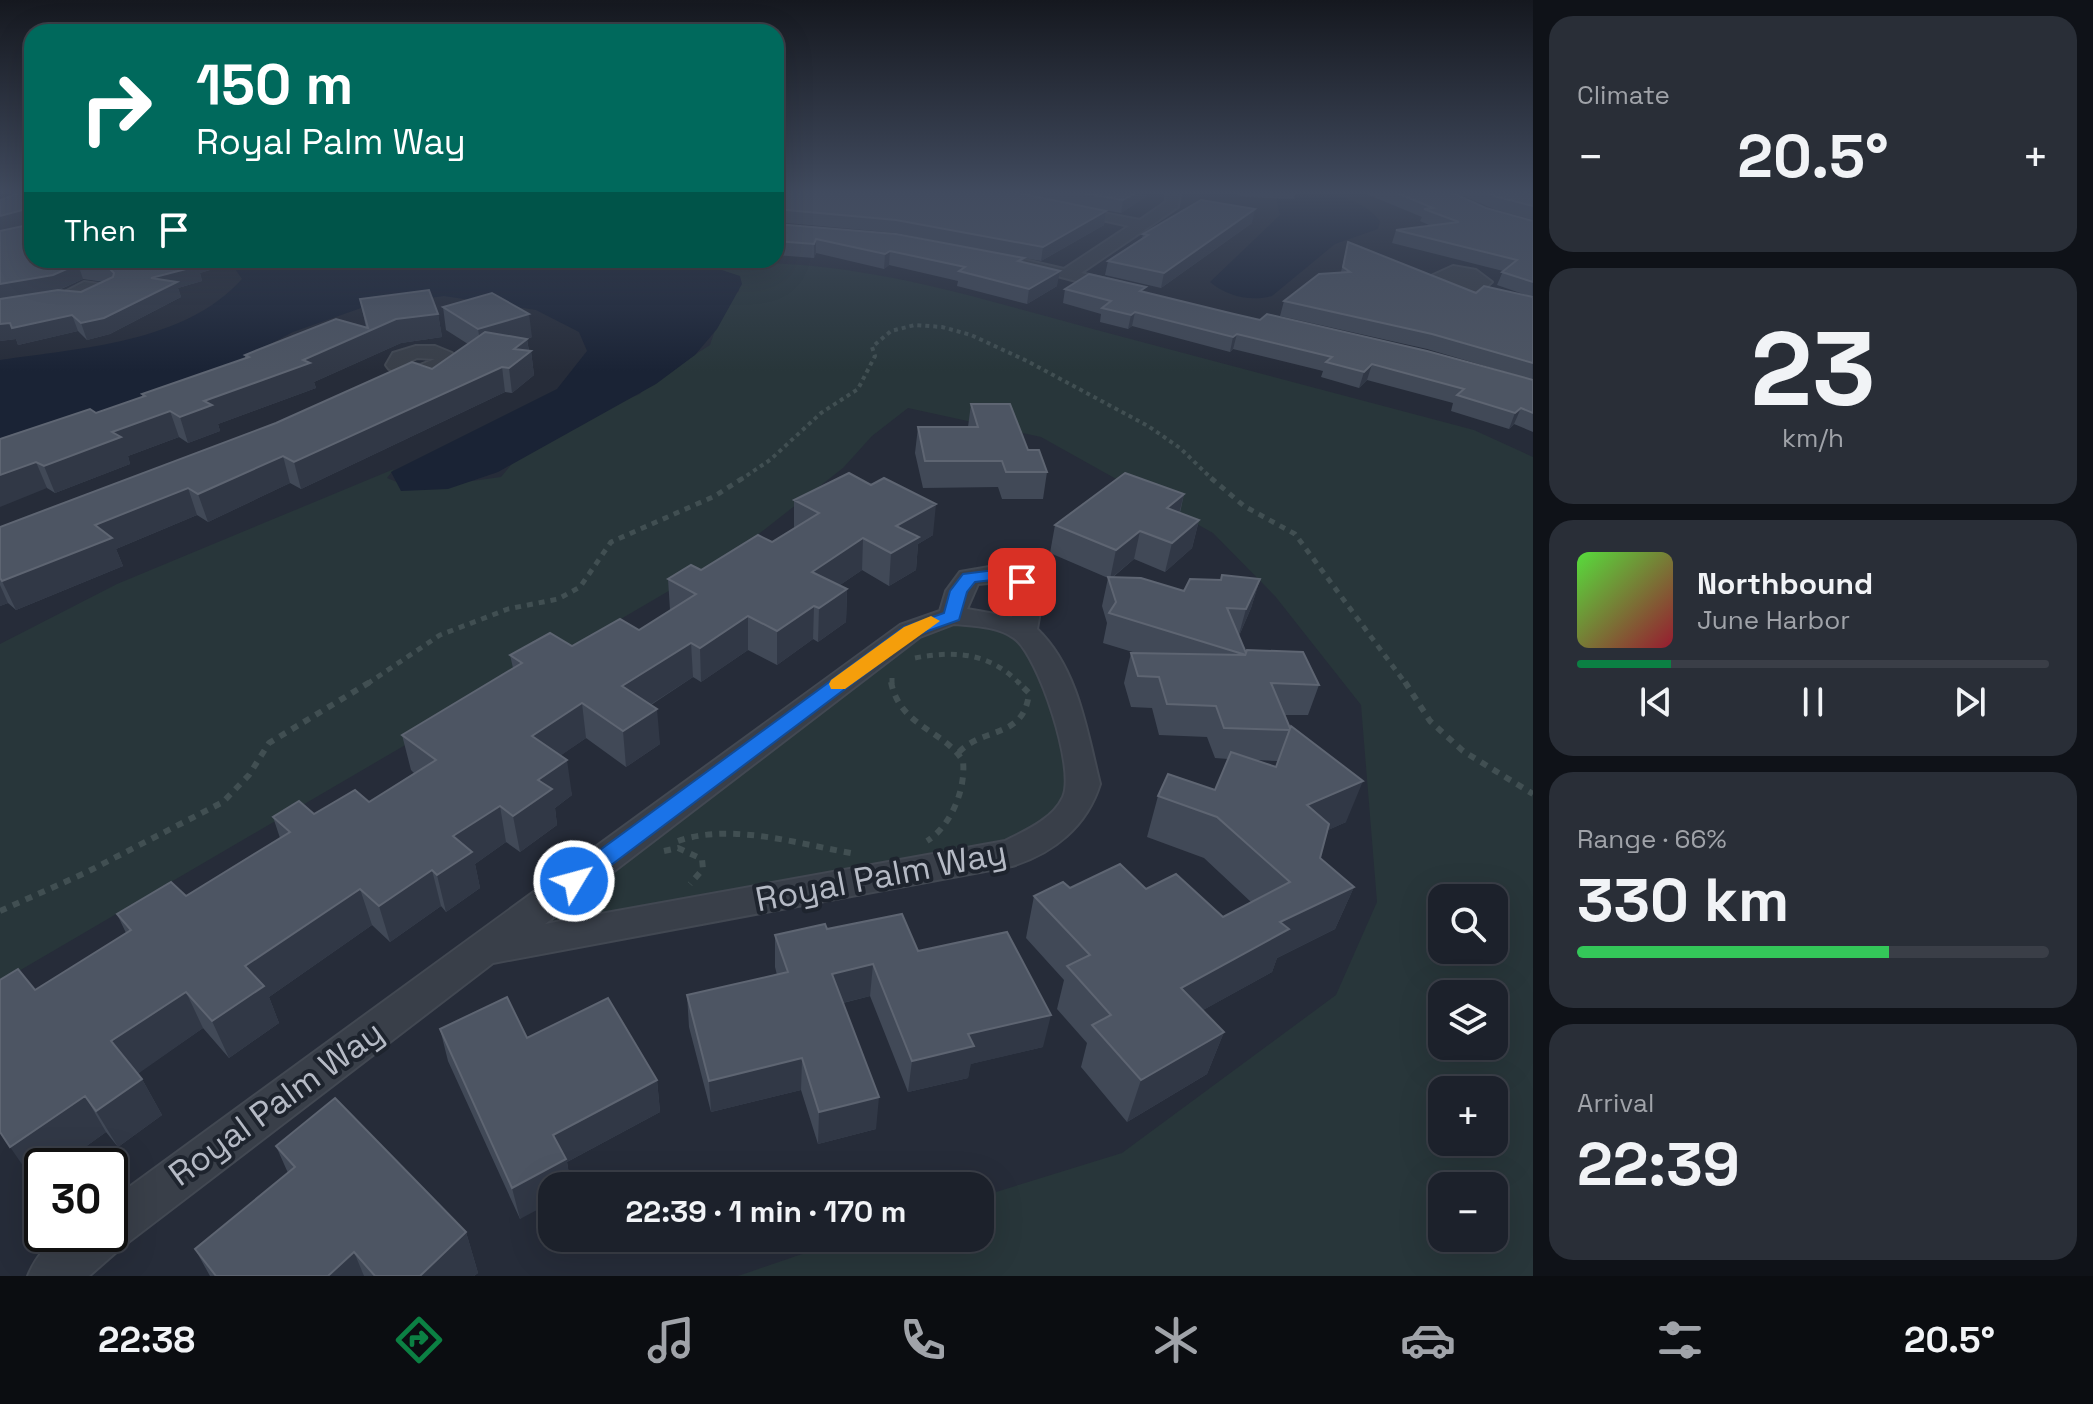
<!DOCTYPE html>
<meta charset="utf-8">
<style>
body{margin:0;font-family:"Space Grotesk",sans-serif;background:#292e37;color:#f1f3f6;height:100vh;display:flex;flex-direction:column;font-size:30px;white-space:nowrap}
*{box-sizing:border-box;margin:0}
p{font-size:26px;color:#a0a3a9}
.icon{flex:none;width:44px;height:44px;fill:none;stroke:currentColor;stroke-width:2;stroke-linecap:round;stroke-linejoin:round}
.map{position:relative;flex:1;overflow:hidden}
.side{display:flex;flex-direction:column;gap:16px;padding:16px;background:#0f1218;width:560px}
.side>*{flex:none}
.banner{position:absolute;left:24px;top:24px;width:760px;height:244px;border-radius:24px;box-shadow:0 8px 32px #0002,0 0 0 2px #3a3e47;background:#00695c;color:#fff;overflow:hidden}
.controls{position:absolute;left:1428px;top:884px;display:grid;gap:16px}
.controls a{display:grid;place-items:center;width:80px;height:80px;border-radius:16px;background:#1c212b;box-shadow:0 8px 32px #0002,0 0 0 2px #3a3e47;font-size:40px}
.speed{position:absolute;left:24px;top:1148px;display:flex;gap:16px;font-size:40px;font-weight:700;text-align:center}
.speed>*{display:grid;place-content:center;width:104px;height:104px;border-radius:50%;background:#1c212b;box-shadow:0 8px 32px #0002,0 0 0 2px #3a3e47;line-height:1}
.speed .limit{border:4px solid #111;border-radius:12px;background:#fff;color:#111}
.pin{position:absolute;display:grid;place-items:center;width:68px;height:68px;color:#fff;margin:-34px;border-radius:16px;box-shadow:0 4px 12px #0006}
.me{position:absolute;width:88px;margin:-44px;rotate:53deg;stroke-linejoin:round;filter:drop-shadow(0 0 6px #0008)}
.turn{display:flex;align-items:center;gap:28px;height:168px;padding:0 40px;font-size:36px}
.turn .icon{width:104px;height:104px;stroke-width:2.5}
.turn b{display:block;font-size:56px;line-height:68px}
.then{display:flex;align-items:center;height:76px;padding:0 40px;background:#0003;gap:16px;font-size:30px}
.big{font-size:60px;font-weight:700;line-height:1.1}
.side .tile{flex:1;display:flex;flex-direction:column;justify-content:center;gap:12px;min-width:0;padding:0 28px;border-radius:24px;background:#292e37}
.side .dial{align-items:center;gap:0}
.dial b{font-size:104px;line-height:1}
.song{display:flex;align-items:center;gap:24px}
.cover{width:96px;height:96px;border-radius:12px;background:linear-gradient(135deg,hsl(110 70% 55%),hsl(350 70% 35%))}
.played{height:8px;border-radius:4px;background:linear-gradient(90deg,#0b8043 20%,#3a3e47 20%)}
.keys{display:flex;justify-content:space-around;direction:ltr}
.heat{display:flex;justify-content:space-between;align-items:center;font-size:44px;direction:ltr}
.charge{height:12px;border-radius:6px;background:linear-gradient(90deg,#34c759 66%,#3a3e47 0)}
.trip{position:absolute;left:538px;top:1172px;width:456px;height:80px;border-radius:24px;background:#1c212b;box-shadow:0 8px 32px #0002,0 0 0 2px #3a3e47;font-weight:700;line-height:80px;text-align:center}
.tabs{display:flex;height:128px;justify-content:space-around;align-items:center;background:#0b0d11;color:#a0a3a9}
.tabs .icon{width:56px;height:56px}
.tabs .active{color:#0b8043}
.tabs b{font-size:36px;color:#f1f3f6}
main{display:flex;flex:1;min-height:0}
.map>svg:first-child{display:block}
.green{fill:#28363a;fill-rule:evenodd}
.water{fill:#1a2335}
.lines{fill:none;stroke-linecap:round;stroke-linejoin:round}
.minor-casing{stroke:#424852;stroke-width:4}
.path-far2{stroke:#414f52;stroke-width:4;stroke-dasharray:4 4;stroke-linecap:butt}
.path-far1{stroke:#414f52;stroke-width:5;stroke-dasharray:6 6;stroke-linecap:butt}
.path{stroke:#414f52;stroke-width:6;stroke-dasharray:7 7;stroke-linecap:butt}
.minor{fill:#393f49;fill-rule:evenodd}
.wall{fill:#414957;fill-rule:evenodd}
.shaded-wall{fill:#313846}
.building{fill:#4d5563;stroke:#5e6572;stroke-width:2}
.route{fill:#1a73e8;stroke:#114b97;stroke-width:2}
.slow{fill:#f59e0b}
.labels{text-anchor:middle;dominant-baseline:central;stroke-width:8;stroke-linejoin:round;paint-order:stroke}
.near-street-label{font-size:34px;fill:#b5bac5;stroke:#1e242e}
</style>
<main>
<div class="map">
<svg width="1533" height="1276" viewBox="0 0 1533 1276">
<rect width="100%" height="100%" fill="#262c39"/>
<!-- green -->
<g class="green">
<path d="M749 263C866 262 981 299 1093 329 1220 363 1347 396 1474 430L1533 457V1276H738L849 1238H980V1197L1122 1153 1336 995 1377 902 1361 705 1275 596 1213 533 1041 437 908 408 872 436 843 468 737 551 0 982V644L117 584 394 469 387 478 414 489 501 477 526 447 569 423 640 394 646 386 710 345C718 324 718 305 739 291V285L708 270ZM1442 898H1494V950H1442ZM1442 994H1494V1046H1442ZM1442 1090H1494V1142H1442ZM1442 1186H1494V1238H1442Z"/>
<polygon points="952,616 1023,632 1084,784 1045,837 483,950 910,631"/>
</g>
<!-- water -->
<g class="water">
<path d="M1275 193C1313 193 1353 189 1380 221L1378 229 1335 244 1272 296C1250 302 1227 296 1210 282L1280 215Z"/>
<path d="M229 260H531L608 267H713L740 276 742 284 717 329 695 355 656 384 498 472 448 489 401 491 391 472 557 389 587 351 579 332 536 310 444 296 364 307 293 332 192 385 0 452V360C80 348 185 343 242 279Z"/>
</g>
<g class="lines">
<!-- minor casing -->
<g class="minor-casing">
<g id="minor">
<polygon points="1166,193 1180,193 1178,207 1081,273 1123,283 1123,291 1117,292 1013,264 1021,259 1064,269 1129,226 1066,212 1066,206 1140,220 1166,202"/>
<path d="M1453 266 1476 270 1492 282C1476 299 1445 292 1431 276Z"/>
<polygon points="84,282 114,286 117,290 88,305 79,300 89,293 64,302 55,297"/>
<path d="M416 346H435L452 353 455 361C439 380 410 380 389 369L386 365 393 353ZM417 358 435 359 420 365 407 363Z"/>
<path d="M995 566 1027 576 1043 594 1037 629C1078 668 1087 732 1100 784 1087 826 1054 853 1012 866L493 963 122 1247 89 1276H28C45 1234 70 1234 110 1234V1201L900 625 940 611 946 591 960 572ZM1000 582 1017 595 1012 617 967 609 978 584ZM954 624C974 626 997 626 1014 638 1039 656 1076 770 1063 797 1053 819 1025 831 1005 841L545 924 920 637Z"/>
</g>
</g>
<!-- path-far2 -->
<polyline class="path-far2" points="740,480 770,460 821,413 858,389 875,356 872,347 891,331 915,325 942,327 971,335 1027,361 1148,426 1180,448 1213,480"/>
<!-- path-far1 -->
<g class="path-far1">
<polyline points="1211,478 1244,506 1295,534 1406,684"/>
<path d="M915 658C956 650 990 653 1020 684"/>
<polyline points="367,684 440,635 508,609 558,599 580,587 611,542 715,496 743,478"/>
<polyline points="892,684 892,675"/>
</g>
<!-- path -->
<g class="path">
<path d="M891 682C900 727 944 730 963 761 966 789 951 826 927 841"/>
<polyline points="1405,682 1430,721 1463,751 1533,794"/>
<path d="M959 752C985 726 1024 739 1029 693L1018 682"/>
<path d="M678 841C733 822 801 845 857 854"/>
<polyline points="664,851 678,848 702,859 703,869 690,884"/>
<polyline points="0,911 85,873 223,802 249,775 269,743 370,682"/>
</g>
<!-- minor -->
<use href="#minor" class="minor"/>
</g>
<!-- wall -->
<g class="wall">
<path d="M19 193H32V260H207L210 270 200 273 202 281 178 288 181 297 110 334 87 340 78 331 18 345 16 339 0 341V200ZM83 279 104 282 81 292 59 290Z"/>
<polygon points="776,193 1148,193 1147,196 1121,213 1066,203 1106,211 1104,225 1041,261 1024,258 1023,262 1057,286 1027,304 957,286 958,281 889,265 884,269 816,253 814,258 776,255 776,224 981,250 896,233 776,222"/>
<polygon points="1234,193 1296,193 1294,199 1244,197"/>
<polygon points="1364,193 1453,193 1486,208 1533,221 1533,380 1427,349 1280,316 1284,301 1341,272 1348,242 1476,293 1532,297 1497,285 1503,271 1392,243 1396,230 1431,226 1420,221 1422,217"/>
<polygon points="1456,193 1533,193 1533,220 1494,209"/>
<polygon points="1252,223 1161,288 1105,275 1108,261 1142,238 1143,234"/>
<polygon points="1065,289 1145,292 1234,314 1533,380 1533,432 1514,424 1509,429 1451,411 1453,403 1367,380 1359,388 1321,377 1323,371 1233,349 1230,352 1132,326 1128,329 1100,322 1101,314 1063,303"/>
<polygon points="360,299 438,314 442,337 401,343 314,382 316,388 218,424 220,431 188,443 179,437 128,456 130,464 55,493 47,488 0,439 96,413 143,397 142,394 245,359 245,355 366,328"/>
<polygon points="443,307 532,337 527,339 529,351 531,351 534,375 512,393 505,392 301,489 290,483 208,522 197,515 116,549 123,566 16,610 8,603 0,606 0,527 432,369 468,344 446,330"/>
<polygon points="971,404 1028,450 1047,472 1043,499 1002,499 998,487 923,488 915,453 918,427 968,427"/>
<path d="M1184 494 1180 513 1199 520 1192 548 1165 572 1134 559 1112 578 1184 591 1221 580 1260 579 1251 608 1239 636 1246 653 1319 685 1308 715H1285L1290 728 1346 822 1328 830 1320 858 1354 887 1335 929 1277 958 1272 972 1203 1010 1224 1032 1207 1074 1127 1122 1081 1067 1087 1043 1057 1009 1064 980 1026 938 1034 896 1070 888 1146 889 1223 917 1251 902 1204 858 1147 837 1158 796 1215 790 1228 759 1215 758 1207 737 1159 735 1152 708 1131 707 1124 683 1131 653H1136L1103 643 1107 623 1102 606 1108 578 1050 553 1055 525ZM1257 760 1277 761H1278L1276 767Z"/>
<polygon points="794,500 933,535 918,544 916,570 889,586 862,570 840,585 847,589 846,622 818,642 813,639 777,665 748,650 701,682 693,677 651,705 660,744 626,767 586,738 561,755 572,795 555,808 557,825 520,852 506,842 475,864 480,888 446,912 441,906 390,942 372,925 269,997 279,1023 229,1058 203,1028 138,1073 142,1079 162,1115 118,1147 106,1132 35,1183 35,990 126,933 117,914 186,896 280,838 273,817 314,814 369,802 414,773 411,770 402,735 513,668 510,655 572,646 639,630 670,610 668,579 701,570 772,542 794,529"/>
<polygon points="827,929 918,951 1043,1047 970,1064 968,1078 908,1092 870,996 843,1003 876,1129 818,1144 801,1090 711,1112 689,1027 687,995 777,975 775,967 775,935"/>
<polygon points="440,1029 527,1038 657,1080 660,1112 567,1162 571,1186 552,1186 520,1219 448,1061"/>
<polygon points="276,1146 466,1232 478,1273 474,1276 210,1276 195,1249 288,1173"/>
</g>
<!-- shaded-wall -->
<g class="shaded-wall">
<polygon points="1135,193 1148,193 1147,196 1121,213 1123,200"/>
<polygon points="26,209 31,223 0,232 0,216"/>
<polygon points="1255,209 1252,223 1161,288 1164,273"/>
<polygon points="1106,211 1104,225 1041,261 1043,247"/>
<polygon points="816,239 816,253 814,258 814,244"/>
<polygon points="890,251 889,265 884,269 885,254"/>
<polygon points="187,260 207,260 210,270 200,273 202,281 178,288 181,297 110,334 87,340 81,323 151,278"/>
<polygon points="78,264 83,279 58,290 0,300 0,284"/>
<polygon points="1060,271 1057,286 1027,304 1029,289"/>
<polygon points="1135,312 1132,326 1128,329 1131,315"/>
<polygon points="438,314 442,337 401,343 314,382 316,388 218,424 220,431 188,443 180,417 204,401 396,319"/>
<polygon points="529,314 532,337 482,352 478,329"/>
<polygon points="72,315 78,331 18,345 16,339 0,341 0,324"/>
<polygon points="1237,334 1233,349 1230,352 1233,337"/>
<polygon points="527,339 529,353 531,351 534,375 512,393 509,368 514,349"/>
<polygon points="1372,364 1367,380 1359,388 1364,372"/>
<polygon points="502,367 505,392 301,489 294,462"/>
<polygon points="1521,408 1514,424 1509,429 1515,413"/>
<polygon points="170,411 179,437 128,456 130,464 55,493 44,466 112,432"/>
<polygon points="283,456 290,483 208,522 198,494"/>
<polygon points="36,462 47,488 0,507 0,475"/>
<polygon points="188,488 197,515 116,549 123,566 16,610 2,581 95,525"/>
<polygon points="1184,494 1177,522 1167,508"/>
<polygon points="936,504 933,535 918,544 916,570 889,586 891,553 896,526"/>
<polygon points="1199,520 1192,548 1165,572 1172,543"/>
<polygon points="1140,531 1134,559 1110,579 1116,550"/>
<polygon points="863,538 862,570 811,605 812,572"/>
<polygon points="1260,579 1251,608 1238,638 1246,609"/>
<polygon points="0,585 8,603 0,606"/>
<polygon points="847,589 846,622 818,642 819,608"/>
<polygon points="814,606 813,639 777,665 777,631"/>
<polygon points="748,616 748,650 701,682 700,648"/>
<polygon points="691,643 693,677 625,721 622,686"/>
<polygon points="582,703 586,738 537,772 532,736"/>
<polygon points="657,709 660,744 626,767 623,731"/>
<polygon points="567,760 572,795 555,808 557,825 520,852 513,816 538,780"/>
<polygon points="1363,781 1346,822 1291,847 1307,805"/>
<polygon points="500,806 506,842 475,864 480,888 446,912 437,875 453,836"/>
<polygon points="432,870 441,906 390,942 379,906"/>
<polygon points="1354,887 1335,929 1277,958 1272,972 1167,1030 1181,988 1280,922"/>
<polygon points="360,889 372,925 269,997 279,1023 229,1058 212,1021 245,966"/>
<polygon points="873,964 870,996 830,1006 832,974"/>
<polygon points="186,992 203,1028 132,1078 111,1041"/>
<polygon points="1051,1015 1043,1047 971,1064 968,1078 908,1092 912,1061 968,1034"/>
<polygon points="1224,1032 1207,1074 1127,1122 1141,1080"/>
<polygon points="802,1058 801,1090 711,1112 709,1081"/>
<polygon points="142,1079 162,1115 118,1147 96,1111"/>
<polygon points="657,1080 660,1112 567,1162 571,1186 552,1186 552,1202 520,1219 512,1188 553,1135"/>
<polygon points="85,1096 106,1132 59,1166 42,1166 42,1178 35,1183 10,1147"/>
<polygon points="879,1097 876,1129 818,1144 819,1112"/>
<polygon points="466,1232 478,1273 474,1276 420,1276"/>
<polygon points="354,1252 364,1276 328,1276"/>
</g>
<!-- building -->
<g class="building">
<polygon points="19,193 32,193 32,260 187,260 198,266 151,278 177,282 104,318 81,323 72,315 12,328 10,323 0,324 0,299 58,290 81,292 113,277 114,273 109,268 78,264 53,275 0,284 0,231 28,225 30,212 26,209 0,216 0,200"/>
<polygon points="776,193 1018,193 1106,211 1043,247 896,220 776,209"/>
<polygon points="1083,193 1135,193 1123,200"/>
<polygon points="1397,193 1453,193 1486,208 1533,221 1533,282 1502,272 1517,260 1396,230 1459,222 1424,209 1433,208"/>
<polygon points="1488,193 1533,193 1533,206 1498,197"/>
<polygon points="1201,200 1255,209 1164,273 1108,261 1148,235 1143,234"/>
<polygon points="776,224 896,234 1013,256 1024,258 1018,261 1060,271 1029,289 959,271 965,267 890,251 885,254 816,239 814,244 776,241"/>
<polygon points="1348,242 1476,293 1484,286 1533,297 1533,363 1432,334 1284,301 1319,274 1350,272 1343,267"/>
<polygon points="1089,274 1146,287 1140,291 1234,314 1260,320 1267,314 1427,351 1533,380 1533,413 1521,408 1515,413 1457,395 1464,389 1372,364 1364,372 1326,362 1332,357 1237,334 1233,337 1135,312 1131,315 1102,308 1111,301 1065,289"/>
<polygon points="429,290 438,314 396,319 303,360 310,363 204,401 212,405 180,417 170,411 112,432 121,437 44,466 36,462 0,475 0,439 90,409 96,413 145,396 142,394 249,357 245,355 336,319 368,328 360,299"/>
<polygon points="492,293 529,314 478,329 443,307"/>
<polygon points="485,332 527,339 514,349 531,351 509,368 502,367 294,462 283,456 198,494 188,488 95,525 112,538 2,581 0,578 0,527 276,423 412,362 432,369"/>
<polygon points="971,404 1010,404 1028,450 1039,450 1047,472 1006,472 1002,461 925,461 918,427 978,427"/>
<polygon points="849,473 871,485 884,478 936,504 896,526 919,537 891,553 863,538 812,572 847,589 819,608 814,606 777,631 748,616 700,648 691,643 622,686 657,709 623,731 582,703 532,736 567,760 538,780 552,789 513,816 500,806 453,836 472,852 437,875 432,870 379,906 360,889 245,966 264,986 212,1021 186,992 111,1041 142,1079 96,1111 85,1096 10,1147 0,1132 0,980 18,969 35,990 131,930 117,914 171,882 186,896 290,832 273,817 299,801 314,814 355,790 369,802 436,760 402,735 522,663 510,655 550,633 572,646 620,619 639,630 696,594 668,579 691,565 701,570 758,535 772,542 819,513 794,500"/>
<polygon points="1125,473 1184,494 1167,508 1199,520 1172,543 1140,531 1116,550 1055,525"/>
<polygon points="1222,575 1260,579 1246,609 1227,608 1246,653 1247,650 1303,652 1319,685 1271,683 1290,728 1290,730 1224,728 1216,706 1167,704 1159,677 1138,676 1131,653 1246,655 1109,613 1116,602 1108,577 1141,578 1184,591 1190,579 1221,580"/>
<polygon points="1291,726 1363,781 1307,805 1329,824 1320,858 1354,887 1280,922 1289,929 1181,988 1224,1032 1141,1080 1092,1025 1111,1015 1067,966 1090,955 1034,896 1063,882 1070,888 1120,864 1146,889 1176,874 1223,917 1290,882 1217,817 1158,796 1168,774 1215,790 1231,752 1276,767"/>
<polygon points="902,914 918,951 1007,932 1051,1015 968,1034 974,1046 912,1061 873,964 832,974 879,1097 819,1112 802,1058 709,1081 687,995 788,972 775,935 825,924 827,929"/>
<polygon points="507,997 527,1038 608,998 657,1080 553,1135 566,1159 512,1188 440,1029"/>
<polygon points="335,1098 466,1232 420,1276 375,1276 354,1252 328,1276 216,1276 195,1249 295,1167 276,1146"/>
</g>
<!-- sky -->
<linearGradient id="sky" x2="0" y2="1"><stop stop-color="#15181f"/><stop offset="0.52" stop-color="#414b5f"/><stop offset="1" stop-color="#414b5f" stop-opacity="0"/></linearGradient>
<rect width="1533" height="371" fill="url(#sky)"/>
<!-- route -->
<polygon class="route" points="1003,569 1031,582 1022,587 1001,579 975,582 967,592 959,620 917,635 582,887 566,887 563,881 566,875 904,627 944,613 950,591 963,574"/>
<!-- slow -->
<polygon class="slow" points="931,616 940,621 845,689 831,689 829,684 831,680 904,627"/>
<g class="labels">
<!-- near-street labels -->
<g class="near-street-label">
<text transform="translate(881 876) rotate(-11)">Royal Palm Way</text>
<text transform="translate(276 1103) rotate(-36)">Royal Palm Way</text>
</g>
</g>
</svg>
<div class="controls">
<a><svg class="icon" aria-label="search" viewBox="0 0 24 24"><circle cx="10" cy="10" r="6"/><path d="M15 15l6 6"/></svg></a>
<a><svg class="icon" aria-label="layers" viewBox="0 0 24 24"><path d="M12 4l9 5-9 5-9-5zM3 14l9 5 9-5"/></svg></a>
<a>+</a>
<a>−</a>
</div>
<div class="speed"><div class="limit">30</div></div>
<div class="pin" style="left:1022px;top:582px;background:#d93025"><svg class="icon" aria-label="arrive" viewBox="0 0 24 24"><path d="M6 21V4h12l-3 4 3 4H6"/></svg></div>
<svg class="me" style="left:574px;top:881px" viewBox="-20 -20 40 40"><circle r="17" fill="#1a73e8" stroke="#fff" stroke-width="3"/><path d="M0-11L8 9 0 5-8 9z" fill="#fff"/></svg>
<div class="trip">22:39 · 1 min · 170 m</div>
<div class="banner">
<div class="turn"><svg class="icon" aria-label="right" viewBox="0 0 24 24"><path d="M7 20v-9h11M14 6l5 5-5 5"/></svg><div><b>150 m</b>Royal Palm Way</div></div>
<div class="then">Then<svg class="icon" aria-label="arrive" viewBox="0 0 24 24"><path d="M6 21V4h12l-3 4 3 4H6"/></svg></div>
</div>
</div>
<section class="side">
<div class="tile"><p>Climate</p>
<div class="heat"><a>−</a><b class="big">20.5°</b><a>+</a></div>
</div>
<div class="tile dial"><b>23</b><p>km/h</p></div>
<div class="tile">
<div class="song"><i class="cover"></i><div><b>Northbound</b><p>June Harbor</p></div></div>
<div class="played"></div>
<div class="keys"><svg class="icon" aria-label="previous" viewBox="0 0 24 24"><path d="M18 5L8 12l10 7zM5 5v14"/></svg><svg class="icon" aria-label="pause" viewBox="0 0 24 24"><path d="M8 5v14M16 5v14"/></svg><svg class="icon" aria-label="next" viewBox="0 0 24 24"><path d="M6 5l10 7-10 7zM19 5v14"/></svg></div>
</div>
<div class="tile"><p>Range · 66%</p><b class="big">330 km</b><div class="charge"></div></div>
<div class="tile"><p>Arrival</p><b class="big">22:39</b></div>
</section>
</main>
<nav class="tabs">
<b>22:38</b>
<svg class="icon active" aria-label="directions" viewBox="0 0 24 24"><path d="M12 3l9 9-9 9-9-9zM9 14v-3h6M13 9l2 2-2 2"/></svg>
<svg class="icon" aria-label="music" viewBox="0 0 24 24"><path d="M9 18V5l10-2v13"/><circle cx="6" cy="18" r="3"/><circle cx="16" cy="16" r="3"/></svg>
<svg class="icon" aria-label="phone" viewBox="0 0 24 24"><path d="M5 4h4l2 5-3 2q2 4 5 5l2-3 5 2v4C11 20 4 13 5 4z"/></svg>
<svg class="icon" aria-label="climate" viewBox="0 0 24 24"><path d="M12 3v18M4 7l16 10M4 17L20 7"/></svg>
<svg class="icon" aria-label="car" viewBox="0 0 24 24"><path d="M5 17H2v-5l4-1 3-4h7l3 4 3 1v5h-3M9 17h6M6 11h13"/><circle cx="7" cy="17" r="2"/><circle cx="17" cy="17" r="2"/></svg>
<svg class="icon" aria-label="filters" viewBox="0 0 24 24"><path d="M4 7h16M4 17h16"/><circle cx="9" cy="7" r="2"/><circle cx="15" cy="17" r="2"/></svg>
<b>20.5°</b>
</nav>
